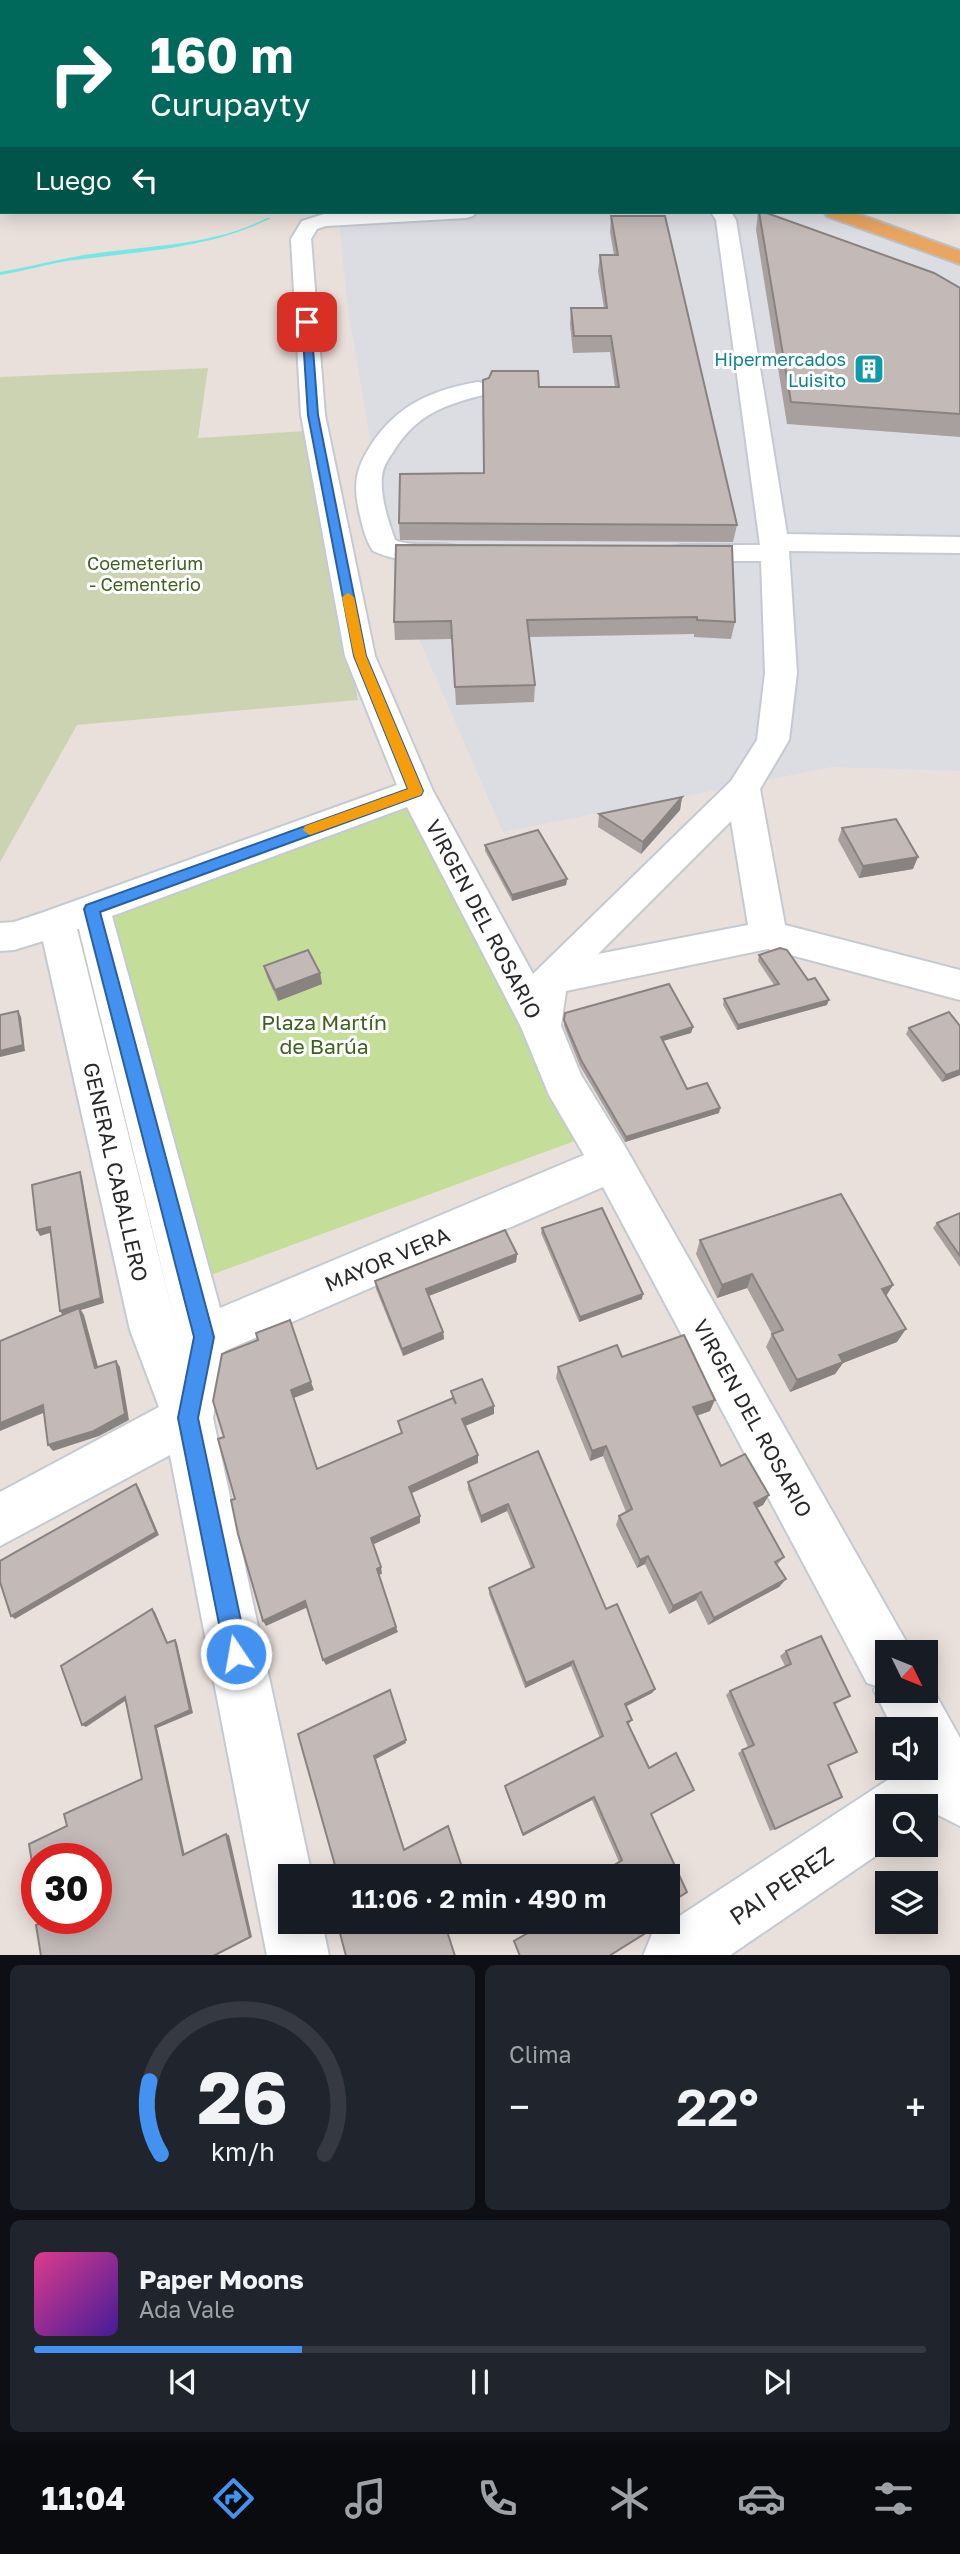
<!DOCTYPE html>
<html lang="es">
<meta charset="utf-8">
<style>
body{margin:0;font-family:"Golos Text",sans-serif;background:#20242c;color:#f1f3f6;height:100vh;display:flex;flex-direction:column;font-size:26px;white-space:nowrap}
*{box-sizing:border-box;margin:0}
p{font-size:23px;color:#9ea1a6}
.icon{flex:none;width:38px;height:38px;fill:none;stroke:currentColor;stroke-width:2;stroke-linecap:round;stroke-linejoin:round}
.map{position:relative;height:1955px;overflow:hidden}
.drawer{display:flex;flex-direction:column;gap:10px;padding:10px;background:#0d0f14;flex:1}
.drawer>*{flex:none}
.hud{position:absolute;left:0px;top:0px;width:961px;height:214px;box-shadow:0 4px 18px #0003;background:#00695c;color:#fff;overflow:hidden}
.needle{width:46px;rotate:133deg}
.controls{position:absolute;left:875px;top:1640px;display:grid;gap:14px}
.controls a{display:grid;place-items:center;width:63px;height:63px;border-radius:0px;background:#171b24;box-shadow:0 4px 18px #0003;font-size:35px}
.speed{position:absolute;left:21px;top:1843px;display:flex;gap:14px;font-size:35px;font-weight:700;text-align:center}
.speed>*{display:grid;place-content:center;width:91px;height:91px;border-radius:50%;background:#171b24;box-shadow:0 4px 18px #0003;line-height:1}
.speed .limit{border:10px solid #d22;background:#fff;color:#111}
.pin{position:absolute;display:grid;place-items:center;width:60px;height:60px;color:#fff;margin:-30px;border-radius:14px;box-shadow:0 4px 10px #0006}
.me{position:absolute;width:77px;margin:-38px;rotate:348deg;stroke-linejoin:round;filter:drop-shadow(0 0 5px #0008)}
.turn{display:flex;align-items:center;gap:24px;height:147px;padding:0 35px;font-size:32px}
.turn .icon{width:91px;height:91px;stroke-width:2.5}
.turn b{display:block;font-size:49px;line-height:60px}
.then{display:flex;align-items:center;height:66px;padding:0 35px;background:#0003;gap:14px;font-size:26px}
.big{font-size:52px;font-weight:600;line-height:1.1}
.drawer .widget{flex:1;display:flex;flex-direction:column;justify-content:center;gap:10px;min-width:0;padding:0 24px;border-radius:10px;background:#20242c}
.drawer .dial{align-items:center;gap:0}
.dial svg{height:182px;overflow:visible;fill:none;stroke:#363941;stroke-width:7;stroke-linecap:round;text-anchor:middle}
.dial text{fill:#f1f3f6;stroke:none}
.song{display:flex;align-items:center;gap:21px}
.cover{width:84px;height:84px;border-radius:10px;background:linear-gradient(135deg,hsl(330 70% 55%),hsl(260 70% 35%))}
.played{height:7px;border-radius:4px;background:linear-gradient(90deg,#4392f0 30%,#363941 30%)}
.keys{display:flex;justify-content:space-around;direction:ltr}
.heat{display:flex;justify-content:space-between;align-items:center;font-size:38px;direction:ltr}
.drawer .tiles{flex:1;display:grid;gap:10px;grid-template-columns:1fr 1fr}
.widget:last-child{grid-column:span 2}
.trip{position:absolute;left:278px;top:1864px;width:402px;height:70px;border-radius:0px;background:#171b24;box-shadow:0 4px 18px #0003;font-weight:600;line-height:70px;text-align:center}
.tab-bar{display:flex;height:112px;justify-content:space-around;align-items:center;background:#090b0e;color:#9ea1a6}
.tab-bar .icon{width:49px;height:49px}
.tab-bar .active{color:#4392f0}
.tab-bar b{font-size:32px;color:#f1f3f6}
.map>svg:first-child{display:block}
.industrial{fill:#dcdce3}
.green{fill:#c4de9a}
.cemetery{fill:#ccd3b3}
.water{fill:#73e8e7}
.lines{fill:none;stroke-linecap:round;stroke-linejoin:round}
.minor-casing{stroke:#c4cad2;stroke-width:4}
.major-casing{stroke:#bfbfbf;stroke-width:4}
.minor{fill:#fff;fill-rule:evenodd}
.major{fill:#e9a562;fill-rule:evenodd}
.wall{fill:#a8a09e}
.shaded-wall{fill:#888281}
.building{fill:#c3bab8;stroke:#888281;stroke-width:2}
.route{fill:#4392f0;stroke:#2c5f9c;stroke-width:2}
.slow{fill:#f59e0b}
.labels{text-anchor:middle;dominant-baseline:central;stroke-width:6;stroke-linejoin:round;paint-order:stroke}
.far-culture-label{font-size:18px;fill:#0d838f;stroke:#fff;text-anchor:end}
.far-park-label{font-size:18px;fill:#3e611d;stroke:#fff}
.street-label{font-size:21px;fill:#292929;stroke:#fff}
.park-label{font-size:21px;fill:#3e611d;stroke:#fff}
.near-street-label{font-size:24px;fill:#292929;stroke:#fff}
</style>
<div class="map">
<svg width="960" height="1956" viewBox="0 0 960 1956">
<rect width="100%" height="100%" fill="#eae0db"/>
<!-- industrial -->
<polygon class="industrial" points="338,212 825,212 960,264 960,771 832,767 503,832 396,586 348,311"/>
<!-- green -->
<polygon class="green" points="413,796 583,1138 200,1279 107,918"/>
<!-- cemetery -->
<polygon class="cemetery" points="208,368 198,438 305,431 358,700 77,725 0,862 0,377"/>
<!-- water -->
<path class="water" d="M267 218H271C210 249 141 251 75 260 50 263 25 271 0 275V272C28 267 56 260 84 255 146 245 210 247 267 218Z"/>
<g class="lines">
<!-- minor casing -->
<g class="minor-casing">
<g id="minor">
<polygon points="469,0 485,0 468,2"/>
<path d="M364 212H476L473 216 466 218 326 226 317 229 311 239 325 415 375 656 433 791 533 974 731 781 757 740 765 673 761 561H682L672 559 668 553 672 547 682 545H760L716 220 711 212H731L736 220 787 534 960 537V553L789 551 797 673 789 740 760 789 785 925 960 970V1000L768 949 566 991 561 1026 581 1075 627 1150 907 1643 910 1652H887V1690H926V1677L960 1738V1826L938 1815 926 1823V1806H887V1844H893L729 1956H643L652 1934 906 1768H926V1729H893L874 1690 876 1686 867 1683 603 1187 225 1351 213 1418 312 1876H290V1922H322L329 1956H267L170 1455 0 1546V1492L159 1407 130 1330 43 941 14 950 0 951V923L14 922 44 912 397 785 345 656 301 415 291 239 302 221 324 214ZM407 807 521 1027 549 1095 584 1155 220 1308 112 916ZM731 821 748 925 598 954ZM77 929H79L176 1326Z"/>
<path d="M478 382 487 384 490 389 487 394C446 404 416 414 393 452 388 459 383 467 382 476 380 497 388 520 395 540 414 548 436 541 456 546L460 552 456 558C429 565 398 562 373 551 365 539 362 524 359 511 353 484 356 468 371 445 397 405 432 390 478 382Z"/>
</g>
</g>
<!-- major casing -->
<g class="major-casing">
<g id="major">
<polygon points="293,0 309,0 310,2 294,2"/>
<polygon points="824,212 852,212 960,251 960,264 827,216"/>
</g>
</g>
<!-- minor -->
<use href="#minor" class="minor"/>
<!-- major -->
<use href="#major" class="major"/>
</g>
<!-- wall -->
<g class="wall">
<polygon points="758,212 764,212 960,288 960,437 787,424 756,230"/>
<polygon points="611,216 737,525 733,542 400,540 399,523 484,473 539,387 615,387 610,352 573,353 570,324 571,308 604,308 598,271 600,255 614,255 610,232"/>
<polygon points="396,545 735,622 731,639 694,637 694,634 529,637 535,685 534,702 456,705 452,639 395,640 394,622"/>
<polygon points="682,797 680,810 641,854 598,827 599,814"/>
<polygon points="842,828 913,869 859,878 838,840"/>
<polygon points="485,845 567,879 566,885 512,901 485,851"/>
<polygon points="759,955 808,980 827,1005 737,1030 723,1005 724,999 774,985 758,961"/>
<polygon points="264,966 320,973 322,984 278,1001 267,977"/>
<polygon points="565,1013 693,1027 691,1033 663,1041 687,1089 720,1108 719,1113 625,1142 580,1066 564,1026"/>
<polygon points="960,1026 960,1075 942,1082 906,1034 909,1028"/>
<polygon points="960,1213 960,1267 933,1228 937,1223"/>
<polygon points="542,1228 642,1299 579,1322 541,1233"/>
<polygon points="700,1240 893,1285 886,1296 897,1342 843,1363 835,1374 790,1392 766,1347 772,1334 747,1288 717,1298 696,1254"/>
<polygon points="517,1254 516,1262 429,1296 443,1332 444,1339 403,1356 376,1289 375,1281"/>
<polygon points="622,1357 710,1411 697,1416 721,1466 769,1495 763,1505 757,1508 784,1557 777,1565 786,1579 779,1587 708,1625 696,1600 669,1614 645,1564 637,1568 616,1525 619,1516 626,1512 603,1456 590,1461 556,1378 558,1367"/>
<polygon points="538,1451 606,1609 655,1689 652,1693 626,1706 632,1720 628,1725 668,1876 605,1876 603,1872 619,1862 592,1800 523,1836 505,1789 505,1786 600,1738 571,1666 525,1688 489,1594 489,1588 531,1568 507,1511 481,1523 468,1489 468,1482"/>
<polygon points="786,1651 850,1696 834,1705 828,1766 775,1829 770,1831 738,1753 748,1747 726,1695 730,1691 785,1666 780,1656"/>
</g>
<!-- shaded-wall -->
<g class="shaded-wall">
<polygon points="682,797 680,810 641,854 643,842"/>
<polygon points="918,857 913,869 859,878 863,866"/>
<polygon points="567,879 566,885 512,901 512,895"/>
<polygon points="320,973 322,984 278,1001 275,990"/>
<polygon points="829,1000 827,1005 737,1030 738,1025"/>
<polygon points="18,1011 21,1017 25,1051 0,1057 0,1051"/>
<polygon points="693,1027 691,1033 659,1042 661,1037"/>
<polygon points="960,1070 960,1075 942,1082 946,1075"/>
<polygon points="720,1108 719,1113 625,1142 626,1137"/>
<polygon points="80,1172 82,1177 104,1303 81,1310 84,1315 100,1374 60,1311"/>
<polygon points="50,1227 53,1232 40,1236 37,1230"/>
<polygon points="517,1254 516,1262 426,1297 426,1289"/>
<polygon points="752,1274 747,1288 717,1298 722,1285"/>
<polygon points="893,1285 884,1299 882,1289"/>
<polygon points="643,1294 642,1299 579,1322 580,1317"/>
<polygon points="906,1329 897,1342 843,1363 835,1374 790,1392 797,1380 839,1355"/>
<polygon points="443,1332 444,1339 403,1356 402,1349"/>
<polygon points="116,1361 120,1367 129,1420 99,1436 53,1451 48,1445"/>
<polygon points="311,1382 314,1390 294,1398 291,1390"/>
<polygon points="715,1400 710,1411 689,1418 693,1407"/>
<polygon points="43,1405 48,1411 0,1431 0,1423"/>
<polygon points="494,1406 494,1414 463,1427 462,1419"/>
<polygon points="606,1446 603,1456 590,1461 592,1451"/>
<polygon points="478,1455 478,1463 410,1494 409,1487"/>
<polygon points="136,1484 139,1488 159,1535 15,1619 11,1616"/>
<polygon points="769,1495 763,1505 748,1512 754,1503"/>
<polygon points="508,1504 507,1511 481,1523 481,1516"/>
<polygon points="420,1516 420,1523 372,1545 371,1538"/>
<polygon points="648,1556 645,1564 637,1568 640,1560"/>
<polygon points="381,1567 382,1574 378,1575 377,1569"/>
<polygon points="786,1579 779,1587 708,1625 714,1618"/>
<polygon points="701,1592 696,1600 669,1614 673,1606"/>
<polygon points="305,1601 308,1607 266,1626 263,1621"/>
<polygon points="152,1609 155,1612 169,1646 167,1643"/>
<polygon points="396,1627 398,1632 326,1665 323,1660"/>
<polygon points="175,1640 177,1643 193,1713 157,1728 185,1856 183,1855 155,1726"/>
<polygon points="573,1661 571,1666 525,1688 526,1683"/>
<polygon points="655,1689 652,1693 623,1708 625,1704"/>
<polygon points="390,1690 406,1743 376,1759 405,1851 374,1756"/>
<polygon points="125,1697 128,1699 86,1727 82,1725"/>
<polygon points="594,1797 592,1800 523,1836 523,1834"/>
<polygon points="226,1834 229,1835 252,1937 215,1956 213,1956"/>
</g>
<!-- building -->
<g class="building">
<polygon points="759,212 764,212 934,273 960,288 960,414 791,402"/>
<polygon points="611,216 665,216 737,525 399,523 400,474 484,473 483,380 489,378 492,371 538,371 539,387 619,387 611,336 574,336 571,308 607,308 600,255 618,255"/>
<polygon points="396,545 732,546 735,622 697,620 697,617 527,620 535,685 455,687 451,621 394,622"/>
<polygon points="682,797 643,842 599,814"/>
<polygon points="896,819 918,857 863,866 842,828"/>
<polygon points="538,830 567,879 512,895 485,845"/>
<polygon points="780,948 787,950 808,980 815,978 829,1000 738,1025 724,999 779,984 759,955"/>
<polygon points="308,950 320,973 275,990 264,966"/>
<polygon points="669,984 693,1027 661,1037 687,1089 707,1083 720,1108 626,1137 581,1060 564,1020 565,1013"/>
<polygon points="18,1011 23,1045 0,1051 0,1015"/>
<polygon points="949,1012 960,1026 960,1070 946,1075 909,1028"/>
<polygon points="80,1172 101,1298 60,1311 50,1227 37,1230 32,1185"/>
<polygon points="841,1194 893,1285 882,1289 906,1329 839,1355 843,1362 797,1380 772,1334 783,1330 752,1274 722,1285 700,1240"/>
<polygon points="602,1208 643,1294 580,1317 542,1228"/>
<polygon points="960,1213 960,1256 937,1223"/>
<polygon points="505,1230 517,1254 426,1289 443,1332 402,1349 375,1281"/>
<polygon points="79,1308 95,1368 116,1361 125,1414 94,1431 48,1445 43,1405 0,1423 0,1341"/>
<polygon points="290,1320 311,1382 291,1390 317,1469 402,1433 398,1421 453,1398 456,1404 451,1391 482,1379 494,1406 462,1419 478,1455 409,1487 420,1516 371,1538 381,1567 377,1569 396,1627 323,1660 305,1601 263,1621 238,1534 231,1500 235,1499 218,1439 224,1437 213,1401 222,1354 258,1340 256,1333"/>
<polygon points="684,1335 715,1400 693,1407 721,1466 745,1454 769,1495 754,1503 784,1557 775,1562 786,1579 714,1618 701,1592 673,1606 648,1556 640,1560 619,1516 632,1509 606,1446 592,1451 558,1367 617,1345 622,1357"/>
<polygon points="538,1451 606,1609 617,1604 655,1689 625,1704 632,1720 627,1722 649,1768 676,1753 694,1790 651,1814 687,1892 668,1904 668,1876 608,1876 605,1871 622,1860 594,1797 523,1834 505,1786 603,1736 573,1661 526,1683 489,1588 534,1567 508,1504 481,1516 468,1482"/>
<polygon points="136,1484 156,1532 11,1616 0,1582 0,1561"/>
<polygon points="152,1609 167,1643 175,1640 190,1710 155,1726 183,1855 226,1834 250,1937 213,1956 41,1956 36,1925 41,1923 40,1918 96,1918 96,1858 37,1858 37,1894 29,1844 67,1826 64,1814 142,1779 125,1697 82,1725 61,1666"/>
<polygon points="821,1636 850,1696 834,1703 857,1752 828,1765 842,1797 775,1829 742,1750 754,1745 730,1691 791,1664 786,1651"/>
<polygon points="390,1690 406,1740 374,1756 404,1850 448,1826 465,1876 338,1876 298,1734"/>
<polygon points="337,1922 444,1922 455,1956 346,1956"/>
<polygon points="547,1922 649,1922 652,1929 609,1956 520,1956 514,1941"/>
</g>
<!-- route -->
<polygon class="route" points="307,319 311,322 318,415 366,656 423,791 421,795 100,912 214,1337 198,1418 248,1654 244,1662 236,1666 228,1662 225,1654 178,1418 194,1337 84,909 86,905 408,789 354,656 308,415 302,322"/>
<!-- slow -->
<polygon class="slow" points="348,593 354,597 366,656 423,791 421,795 310,835 303,830 305,826 408,789 354,656 342,597"/>
<!-- icons -->
<defs>
<g id="building-square" transform="scale(1.575)"><rect x="-9" y="-9" width="18" height="18" rx="4" fill="#0f9aa8" stroke="#fff"/><path d="M-4-6H4V6H1V3H-1V6H-4ZM-2.5-4.3h1.7v1.8h-1.7ZM.8-4.3h1.7v1.8H.8ZM-2.5-1h1.7V.8h-1.7ZM.8-1h1.7V.8H.8Z" fill="#fff"/></g>
</defs>
<g fill-rule="evenodd">
<use href="#building-square" x="869" y="369"/>
</g>
<g class="labels">
<!-- far-culture labels -->
<g class="far-culture-label">
<text x="846" y="359">Hipermercados<tspan x="846" dy="21">Luisito</tspan></text>
</g>
<!-- far-park labels -->
<g class="far-park-label">
<text x="145" y="563">Coemeterium<tspan x="145" dy="21">- Cementerio</tspan></text>
</g>
<!-- street labels -->
<g class="street-label">
<text transform="translate(484 919) rotate(62)">VIRGEN DEL ROSARIO</text>
<text transform="translate(116 1172) rotate(77)">GENERAL CABALLERO</text>
<text transform="translate(387 1259) rotate(-23)">MAYOR VERA</text>
<text transform="translate(753 1418) rotate(61)">VIRGEN DEL ROSARIO</text>
</g>
<!-- park labels -->
<g class="park-label">
<text x="324" y="1022">Plaza Martín<tspan x="324" dy="24">de Barúa</tspan></text>
</g>
<!-- near-street labels -->
<g class="near-street-label">
<text transform="translate(781 1885) rotate(-34)">PAI PEREZ</text>
</g>
</g>
</svg>
<div class="controls">
<a><svg class="needle" viewBox="-14 -14 28 28"><path d="M0-13l5 13h-10z" fill="#e53935"/><path d="M0 13l5-13h-10z" fill="#9ea1a6"/></svg></a>
<a><svg class="icon" aria-label="sound" viewBox="0 0 24 24"><path d="M4 9h4l5-4v14l-5-4H4zM17 9q2 3 0 6"/></svg></a>
<a><svg class="icon" aria-label="search" viewBox="0 0 24 24"><circle cx="10" cy="10" r="6"/><path d="M15 15l6 6"/></svg></a>
<a><svg class="icon" aria-label="layers" viewBox="0 0 24 24"><path d="M12 4l9 5-9 5-9-5zM3 14l9 5 9-5"/></svg></a>
</div>
<div class="speed"><div class="limit">30</div></div>
<div class="pin" style="left:307px;top:322px;background:#d93025"><svg class="icon" aria-label="arrive" viewBox="0 0 24 24"><path d="M6 21V4h12l-3 4 3 4H6"/></svg></div>
<svg class="me" style="left:236px;top:1654px" viewBox="-20 -20 40 40"><circle r="17" fill="#4392f0" stroke="#fff" stroke-width="3"/><path d="M0-11L8 9 0 5-8 9z" fill="#fff"/></svg>
<div class="trip">11:06 · 2 min · 490 m</div>
<div class="hud">
<div class="turn"><svg class="icon" aria-label="right" viewBox="0 0 24 24"><path d="M7 20v-9h11M14 6l5 5-5 5"/></svg><div><b>160 m</b>Curupayty</div></div>
<div class="then">Luego<svg class="icon" aria-label="left" viewBox="0 0 24 24"><path d="M17 20v-9H6M10 6l-5 5 5 5"/></svg></div>
</div>
</div>
<section class="drawer">
<div class="tiles">
<div class="widget dial"><svg viewBox="0 0 100 80">
<path d="M14 69A42 42 0 1 1 86 69"/>
<path d="M14 69A42 42 0 0 1 9 37" stroke="#4392f0"/>
<text x="50" y="56" font-size="32" font-weight="700">26</text>
<text x="50" y="72" font-size="11">km/h</text>
</svg></div>
<div class="widget"><p>Clima</p>
<div class="heat"><a>−</a><b class="big">22°</b><a>+</a></div>
</div>
<div class="widget">
<div class="song"><i class="cover"></i><div><b>Paper Moons</b><p>Ada Vale</p></div></div>
<div class="played"></div>
<div class="keys"><svg class="icon" aria-label="previous" viewBox="0 0 24 24"><path d="M18 5L8 12l10 7zM5 5v14"/></svg><svg class="icon" aria-label="pause" viewBox="0 0 24 24"><path d="M8 5v14M16 5v14"/></svg><svg class="icon" aria-label="next" viewBox="0 0 24 24"><path d="M6 5l10 7-10 7zM19 5v14"/></svg></div>
</div>
</div>
</section>
<nav class="tab-bar">
<b>11:04</b>
<svg class="icon active" aria-label="directions" viewBox="0 0 24 24"><path d="M12 3l9 9-9 9-9-9zM9 14v-3h6M13 9l2 2-2 2"/></svg>
<svg class="icon" aria-label="music" viewBox="0 0 24 24"><path d="M9 18V5l10-2v13"/><circle cx="6" cy="18" r="3"/><circle cx="16" cy="16" r="3"/></svg>
<svg class="icon" aria-label="phone" viewBox="0 0 24 24"><path d="M5 4h4l2 5-3 2q2 4 5 5l2-3 5 2v4C11 20 4 13 5 4z"/></svg>
<svg class="icon" aria-label="climate" viewBox="0 0 24 24"><path d="M12 3v18M4 7l16 10M4 17L20 7"/></svg>
<svg class="icon" aria-label="car" viewBox="0 0 24 24"><path d="M5 17H2v-5l4-1 3-4h7l3 4 3 1v5h-3M9 17h6M6 11h13"/><circle cx="7" cy="17" r="2"/><circle cx="17" cy="17" r="2"/></svg>
<svg class="icon" aria-label="filters" viewBox="0 0 24 24"><path d="M4 7h16M4 17h16"/><circle cx="9" cy="7" r="2"/><circle cx="15" cy="17" r="2"/></svg>
</nav>
